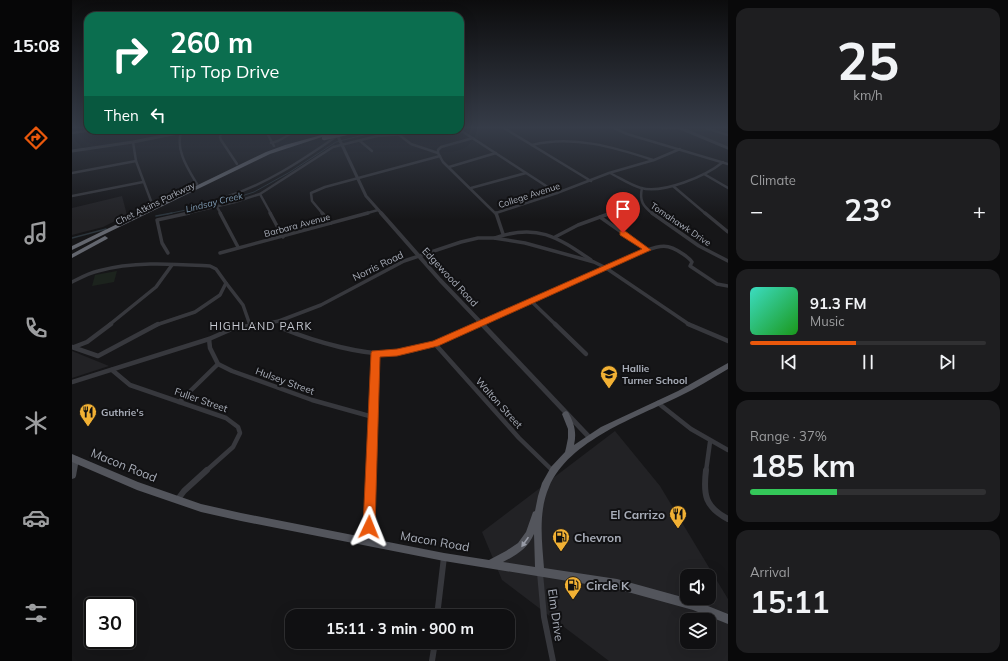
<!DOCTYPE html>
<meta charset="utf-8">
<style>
body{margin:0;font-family:Mulish,sans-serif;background:#1e1e20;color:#f1f3f6;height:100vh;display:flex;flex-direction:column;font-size:15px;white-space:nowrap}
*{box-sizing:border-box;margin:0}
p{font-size:13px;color:#9c9d9f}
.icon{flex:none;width:22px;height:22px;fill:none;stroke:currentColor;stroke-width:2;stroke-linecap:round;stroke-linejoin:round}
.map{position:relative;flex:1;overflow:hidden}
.details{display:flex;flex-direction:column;gap:8px;padding:8px;background:#09090a;width:280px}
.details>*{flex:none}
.guide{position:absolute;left:12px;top:12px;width:380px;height:122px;border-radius:12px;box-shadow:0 4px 16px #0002,0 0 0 1px #303032;background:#0b6e4f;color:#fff;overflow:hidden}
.controls{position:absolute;left:608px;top:569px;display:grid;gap:8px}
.controls a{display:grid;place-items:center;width:36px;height:36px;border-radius:8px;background:#101012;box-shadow:0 4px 16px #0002,0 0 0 1px #303032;font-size:20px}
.speed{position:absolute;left:12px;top:597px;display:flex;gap:8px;font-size:20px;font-weight:700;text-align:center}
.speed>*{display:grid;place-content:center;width:52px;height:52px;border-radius:50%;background:#101012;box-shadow:0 4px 16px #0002,0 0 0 1px #303032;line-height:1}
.speed .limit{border:2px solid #111;border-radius:6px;background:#fff;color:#111}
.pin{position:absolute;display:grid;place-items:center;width:34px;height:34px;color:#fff;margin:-41px -17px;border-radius:50% 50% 50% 0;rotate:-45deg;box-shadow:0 0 4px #0007}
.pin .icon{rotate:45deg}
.me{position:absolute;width:44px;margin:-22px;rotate:2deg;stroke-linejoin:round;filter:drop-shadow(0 0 3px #0008)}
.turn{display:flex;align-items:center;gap:14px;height:84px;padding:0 20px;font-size:18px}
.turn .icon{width:52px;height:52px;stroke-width:2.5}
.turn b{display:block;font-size:28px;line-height:34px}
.then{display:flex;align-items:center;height:38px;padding:0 20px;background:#0003;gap:8px;font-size:15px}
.big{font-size:30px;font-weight:700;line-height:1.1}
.details .tile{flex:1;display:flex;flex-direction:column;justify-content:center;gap:6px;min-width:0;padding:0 14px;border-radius:12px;background:#1e1e20}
.details .dial{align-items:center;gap:0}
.dial b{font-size:52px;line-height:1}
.song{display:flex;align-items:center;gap:12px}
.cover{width:48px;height:48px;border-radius:6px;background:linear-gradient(135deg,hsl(170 70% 55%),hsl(120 70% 35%))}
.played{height:4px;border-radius:2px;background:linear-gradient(90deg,#ea580c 45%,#303032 45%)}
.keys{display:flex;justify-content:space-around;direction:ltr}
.heat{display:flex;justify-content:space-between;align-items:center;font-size:22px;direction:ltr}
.charge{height:6px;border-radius:3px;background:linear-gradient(90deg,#34c759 37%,#303032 0)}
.trip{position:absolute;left:213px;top:609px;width:230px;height:40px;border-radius:12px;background:#101012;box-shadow:0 4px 16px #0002,0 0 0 1px #303032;font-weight:700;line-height:40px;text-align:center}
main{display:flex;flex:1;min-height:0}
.tab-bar{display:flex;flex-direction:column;width:72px;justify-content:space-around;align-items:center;background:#060607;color:#9c9d9f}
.tab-bar .icon{width:28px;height:28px}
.tab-bar .active{color:#ea580c}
.tab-bar b{font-size:18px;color:#f1f3f6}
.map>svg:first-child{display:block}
.built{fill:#222225;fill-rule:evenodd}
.green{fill:#1c231d}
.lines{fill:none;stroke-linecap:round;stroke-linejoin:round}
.stream-far1{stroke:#2c353c;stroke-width:1}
.stream{stroke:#2c353c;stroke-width:1.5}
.minor-far3{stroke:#37383d;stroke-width:2.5}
.minor-far2{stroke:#37383d;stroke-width:3.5}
.minor-far1{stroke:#37383d;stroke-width:4.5}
.minor{stroke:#37383d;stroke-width:6}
.tertiary-far2{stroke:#37383d;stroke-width:3}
.tertiary-far1{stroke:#37383d;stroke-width:4}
.tertiary{stroke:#37383d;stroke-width:5}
.secondary{fill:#45474d;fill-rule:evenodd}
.primary{fill:#53555c;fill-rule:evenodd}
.motorway{fill:#63666e;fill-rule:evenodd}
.motorway-bridge{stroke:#63666e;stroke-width:4.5}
.oneway{fill:#979ba6}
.route{fill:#ea580c;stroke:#983908}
.labels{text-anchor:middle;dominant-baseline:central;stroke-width:4;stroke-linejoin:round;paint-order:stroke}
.far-street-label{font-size:9px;fill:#a8adb8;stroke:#111113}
.far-water-label{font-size:9px;font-style:italic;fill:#7f9bb3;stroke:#111113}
.street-label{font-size:10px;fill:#a8adb8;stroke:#111113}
.poi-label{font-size:10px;font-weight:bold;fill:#a8adb8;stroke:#111113;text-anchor:start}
.neighbourhood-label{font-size:11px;letter-spacing:1px;fill:#c9ccd4;stroke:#111113}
.near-street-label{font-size:12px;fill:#a8adb8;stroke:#111113}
.near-poi-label{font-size:12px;font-weight:bold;fill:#a8adb8;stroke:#111113;text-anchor:start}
</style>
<main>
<nav class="tab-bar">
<b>15:08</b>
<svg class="icon active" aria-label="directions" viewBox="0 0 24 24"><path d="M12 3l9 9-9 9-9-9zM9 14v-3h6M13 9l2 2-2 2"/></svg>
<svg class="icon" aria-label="music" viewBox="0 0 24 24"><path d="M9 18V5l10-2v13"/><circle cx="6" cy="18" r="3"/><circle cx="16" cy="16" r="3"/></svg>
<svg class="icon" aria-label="phone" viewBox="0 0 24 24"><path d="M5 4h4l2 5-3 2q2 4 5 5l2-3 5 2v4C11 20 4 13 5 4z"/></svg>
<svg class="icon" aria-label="climate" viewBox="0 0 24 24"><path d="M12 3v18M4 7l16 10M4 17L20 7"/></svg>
<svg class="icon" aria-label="car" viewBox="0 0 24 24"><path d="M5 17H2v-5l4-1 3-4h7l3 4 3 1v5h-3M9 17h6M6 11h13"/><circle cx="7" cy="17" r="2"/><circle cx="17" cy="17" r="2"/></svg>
<svg class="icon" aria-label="filters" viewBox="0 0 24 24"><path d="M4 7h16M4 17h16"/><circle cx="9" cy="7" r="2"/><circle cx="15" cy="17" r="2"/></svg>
</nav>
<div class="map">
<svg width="656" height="661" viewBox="0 0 656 661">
<rect width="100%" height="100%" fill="#161618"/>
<!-- built -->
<g class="built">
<polygon points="609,128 656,128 656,147"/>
<polygon points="50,196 55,215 31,227 0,235 0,208"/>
<polygon points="0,351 37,366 0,378"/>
<path d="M543 431 588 486 656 599V661H537L430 580 410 532ZM615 576H637V598H615ZM615 620H637V642H615Z"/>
</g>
<!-- green -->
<polygon class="green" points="45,271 42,282 20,286 23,275"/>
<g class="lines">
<!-- stream-far1 -->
<polyline class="stream-far1" points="95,214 147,203 182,192 218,172 264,142 299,133 329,130"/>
<!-- stream -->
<g class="stream">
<polyline points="84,216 100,213"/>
<polyline points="0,238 34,229"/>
</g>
<!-- minor-far3 -->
<g class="minor-far3">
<polyline points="432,128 519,181"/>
<polyline points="542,128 555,134 656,164"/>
<polyline points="590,128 606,128"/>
<polyline points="634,128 656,135"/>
<path d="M110 130C102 148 116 169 125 184"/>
<polyline points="150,130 148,137 149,140 165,164"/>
<polyline points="195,130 195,133 202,146"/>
<polyline points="388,130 485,193"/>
<polyline points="0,133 21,130"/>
<polyline points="326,134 339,144 366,153 371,162 424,214"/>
<polyline points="288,141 300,151"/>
<polyline points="61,142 64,161 79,201"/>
<polyline points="199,143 206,141 225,130"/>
<path d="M460 145C501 135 542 147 581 160"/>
<polyline points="366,153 366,150 369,147 401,138"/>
<polyline points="377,167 424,153"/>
<polyline points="0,173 64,161"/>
<path d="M538 173C548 178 558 185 569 188 591 194 634 176 651 162"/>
<polyline points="632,174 656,188"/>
<polyline points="601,186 634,214"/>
<polyline points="399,188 454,173"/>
<path d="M570 188C567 201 571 206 581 214"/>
<polyline points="188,194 199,214"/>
<polyline points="0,196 71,182"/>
<path d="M151 198C193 185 229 161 265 136"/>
<polyline points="145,207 149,214"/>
<polyline points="424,213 485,193 537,173 582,160 608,149"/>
<polyline points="112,214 163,202 188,194 261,147 305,136 347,133 361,130"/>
<polyline points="251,214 240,201 239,193 253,187 368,156"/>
<polyline points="292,214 306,210"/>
<polyline points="537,214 544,211"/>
</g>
<!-- minor-far2 -->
<g class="minor-far2">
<polyline points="148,213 166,247"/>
<polyline points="198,213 211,237"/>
<polyline points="250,213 259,223"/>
<polyline points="424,213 431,234"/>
<polyline points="580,213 627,246 656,261"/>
<polyline points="633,213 656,232"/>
<polyline points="528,217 575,250"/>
<polyline points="483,237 506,225 539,213"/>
<path d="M423 238C465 223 485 237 519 260"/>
<polyline points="96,253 90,243 85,220 117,213"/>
<polyline points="148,253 296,213"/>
<path d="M0 282C8 278 17 273 26 271 63 261 101 264 138 266L144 269 154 283 148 295 123 312 84 325"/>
<polyline points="154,283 171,305 178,325"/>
<polyline points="459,301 484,325"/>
<polyline points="207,321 210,325"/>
<polyline points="37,325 84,287 100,265"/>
<polyline points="186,325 207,321 249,305 332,261 389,242 406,238 422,238 453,243 522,262 534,268 618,325"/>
<path d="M405 325 569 252C587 246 594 242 611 254 614 256 618 259 620 262L618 266 645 284 656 286"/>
</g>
<!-- minor-far1 -->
<g class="minor-far1">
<polyline points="178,324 179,327"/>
<path d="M209 324 212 329C241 341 294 357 326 353 355 349 380 336 407 324"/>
<polyline points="483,324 514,354"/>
<polyline points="616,324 656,341"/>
<polyline points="137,339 138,348 146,364 160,371 240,400 301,417"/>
<polyline points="363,344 447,438 481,471"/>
<polyline points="0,347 26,356 86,324"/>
<polyline points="2,347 15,342 39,324"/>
<polyline points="40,370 58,385 154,418 166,427 168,433 161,447 134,471"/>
<polyline points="0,382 137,339 162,328 191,324"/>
<polyline points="107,402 146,364"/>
<polyline points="586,403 619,429 656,450"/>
<polyline points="299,471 303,353"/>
<polyline points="634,471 638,442"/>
</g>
<!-- minor -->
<g class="minor">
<path d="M634 470C631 495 633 507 656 519"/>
<polyline points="106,499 112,491 135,470"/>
<polyline points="296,542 299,470"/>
<polyline points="468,573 472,617 481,661"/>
<polyline points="365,616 372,557"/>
<polyline points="360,661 363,642"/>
</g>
<!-- tertiary-far2 -->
<g class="tertiary-far2">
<polyline points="608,128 656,148"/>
<polyline points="263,130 294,196 310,214"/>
<polyline points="0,151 61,142 121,130"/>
</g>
<!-- tertiary-far1 -->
<polyline class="tertiary-far1" points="309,213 368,280 411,325"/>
<!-- tertiary -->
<polyline class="tertiary" points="410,324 518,438"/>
<!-- secondary -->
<polygon class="secondary" points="4,456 6,457 7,459 4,476 3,478 0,479 0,461 2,457"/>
<!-- primary -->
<path class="primary" d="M656 363V369C640 378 625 388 608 396 565 417 497 440 477 487 466 512 470 542 472 568L545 579 621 600 656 614V624L621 610 545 589 372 561 169 521 129 512 65 490 0 462V454L66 482 129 504 169 513 372 553 417 560 434 551 446 543 454 532 461 512 463 511 466 496 470 483 479 467 493 452 494 448 496 438V429L490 414 492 412 494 411 496 412C502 423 505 432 502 445L529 427 606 391ZM462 534 463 567 431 562C445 555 456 548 462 534Z"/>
<!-- motorway -->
<g class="motorway">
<polygon points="281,130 288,130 274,134 272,133"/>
<polygon points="253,134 256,135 198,154 0,250 0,246 194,152 213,145"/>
<polygon points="33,236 36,238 35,239 0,258 0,254"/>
</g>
<!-- motorway-bridge -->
<polyline class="motorway-bridge" points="252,138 274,133"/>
</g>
<!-- one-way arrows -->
<defs><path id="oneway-solid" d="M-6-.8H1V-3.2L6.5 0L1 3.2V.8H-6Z"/></defs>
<use class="oneway" href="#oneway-solid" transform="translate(453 542) rotate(125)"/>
<!-- sky -->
<linearGradient id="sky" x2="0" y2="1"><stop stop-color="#0c0c0d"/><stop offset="0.58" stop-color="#363c48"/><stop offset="1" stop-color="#363c48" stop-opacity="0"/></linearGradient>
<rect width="656" height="220" fill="url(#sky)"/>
<!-- route -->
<polygon class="route" points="548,231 553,231 579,250 366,346 325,356 308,357 303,527 302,531 297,533 293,531 291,527 299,353 300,351 325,349 361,341 570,249 548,235"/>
<!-- icons -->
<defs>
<g id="school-pin" transform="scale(0.9)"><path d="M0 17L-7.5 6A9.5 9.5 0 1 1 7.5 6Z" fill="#f2b134" stroke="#111113"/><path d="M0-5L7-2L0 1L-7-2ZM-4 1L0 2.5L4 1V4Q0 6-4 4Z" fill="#111"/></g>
<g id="restaurant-pin" transform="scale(0.9)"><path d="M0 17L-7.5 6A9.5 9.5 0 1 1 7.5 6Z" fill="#f2b134" stroke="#111113"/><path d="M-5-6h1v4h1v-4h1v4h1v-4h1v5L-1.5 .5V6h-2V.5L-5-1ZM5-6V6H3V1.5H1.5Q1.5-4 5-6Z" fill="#111"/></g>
<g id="fuel-pin" transform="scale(0.9)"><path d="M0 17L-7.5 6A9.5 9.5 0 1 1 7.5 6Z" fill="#f2b134" stroke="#111113"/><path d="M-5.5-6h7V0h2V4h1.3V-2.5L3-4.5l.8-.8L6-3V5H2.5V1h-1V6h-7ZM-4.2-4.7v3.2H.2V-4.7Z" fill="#111"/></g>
</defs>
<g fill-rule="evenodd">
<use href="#school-pin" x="537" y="374"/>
<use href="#restaurant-pin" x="16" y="412"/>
<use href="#restaurant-pin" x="606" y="514"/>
<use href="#fuel-pin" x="489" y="537"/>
<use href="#fuel-pin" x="501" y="585"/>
</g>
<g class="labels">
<!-- far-street labels -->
<g class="far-street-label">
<text transform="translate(457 195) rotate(-18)">College Avenue</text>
<text transform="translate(83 203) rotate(-26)">Chet Atkins Parkway</text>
<text transform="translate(609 224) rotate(34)">Tomahawk Drive</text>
<text transform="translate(225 225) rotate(-15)">Barbara Avenue</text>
</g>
<!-- far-water labels -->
<g class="far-water-label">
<text transform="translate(142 202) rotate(-14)">Lindsay Creek</text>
</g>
<!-- street labels -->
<g class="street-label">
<text transform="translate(306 266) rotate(-26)">Norris Road</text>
<text transform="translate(378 277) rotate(47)">Edgewood Road</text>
<text transform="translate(213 381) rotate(20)">Hulsey Street</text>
<text transform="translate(129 400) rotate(19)">Fuller Street</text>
<text transform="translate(427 403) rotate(48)">Walton Street</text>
</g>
<!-- poi labels -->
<g class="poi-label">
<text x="550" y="368">Hallie<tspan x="550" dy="12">Turner School</tspan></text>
<text x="29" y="412">Guthrie's</text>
</g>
<!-- neighbourhood labels -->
<g class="neighbourhood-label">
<text x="189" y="326">HIGHLAND PARK</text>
</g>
<!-- near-street labels -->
<g class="near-street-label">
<text transform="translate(52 465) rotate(22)">Macon Road</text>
<text transform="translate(363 541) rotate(10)">Macon Road</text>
<text transform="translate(484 615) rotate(82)">Elm Drive</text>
</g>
<!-- near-poi labels -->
<g class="near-poi-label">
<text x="593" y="514" text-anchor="end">El Carrizo</text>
<text x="502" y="537">Chevron</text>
<text x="514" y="585">Circle K</text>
</g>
</g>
</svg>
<div class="controls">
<a><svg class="icon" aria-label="sound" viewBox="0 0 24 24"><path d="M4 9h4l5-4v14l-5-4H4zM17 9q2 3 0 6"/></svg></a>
<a><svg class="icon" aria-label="layers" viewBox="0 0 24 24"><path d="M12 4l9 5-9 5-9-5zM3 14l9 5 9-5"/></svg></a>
</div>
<div class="speed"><div class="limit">30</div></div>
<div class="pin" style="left:551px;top:233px;background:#d93025"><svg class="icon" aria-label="arrive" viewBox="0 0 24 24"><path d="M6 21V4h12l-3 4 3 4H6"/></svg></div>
<svg class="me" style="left:297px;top:527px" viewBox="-20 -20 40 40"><path d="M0-17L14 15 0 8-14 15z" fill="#ea580c" stroke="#fff" stroke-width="4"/></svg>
<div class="trip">15:11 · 3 min · 900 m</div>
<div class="guide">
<div class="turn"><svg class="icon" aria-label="right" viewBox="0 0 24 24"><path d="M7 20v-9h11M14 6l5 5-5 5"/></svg><div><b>260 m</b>Tip Top Drive</div></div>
<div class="then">Then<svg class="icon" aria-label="left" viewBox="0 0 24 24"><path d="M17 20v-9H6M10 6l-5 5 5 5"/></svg></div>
</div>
</div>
<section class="details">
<div class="tile dial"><b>25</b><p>km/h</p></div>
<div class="tile"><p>Climate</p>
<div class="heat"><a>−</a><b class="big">23°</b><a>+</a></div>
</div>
<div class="tile">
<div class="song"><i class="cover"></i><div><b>91.3 FM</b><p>Music</p></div></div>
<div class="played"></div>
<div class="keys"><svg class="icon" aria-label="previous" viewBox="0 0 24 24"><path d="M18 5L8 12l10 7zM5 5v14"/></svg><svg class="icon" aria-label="pause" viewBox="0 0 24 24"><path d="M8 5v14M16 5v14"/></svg><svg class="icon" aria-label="next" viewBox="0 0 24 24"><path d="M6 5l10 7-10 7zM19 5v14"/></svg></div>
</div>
<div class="tile"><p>Range · 37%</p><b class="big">185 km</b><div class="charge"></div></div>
<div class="tile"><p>Arrival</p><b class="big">15:11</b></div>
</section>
</main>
